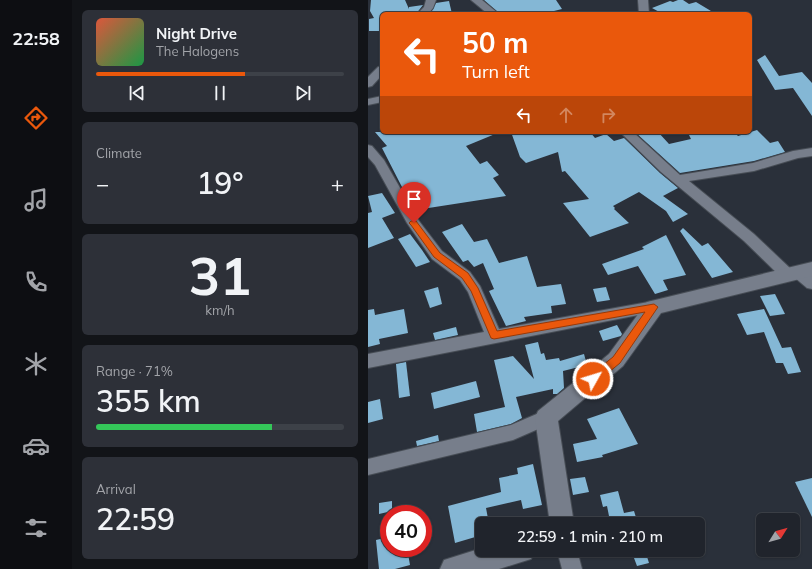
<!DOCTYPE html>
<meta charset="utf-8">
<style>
body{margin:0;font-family:Mulish,sans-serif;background:#2d3038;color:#f1f3f6;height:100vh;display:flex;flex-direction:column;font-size:15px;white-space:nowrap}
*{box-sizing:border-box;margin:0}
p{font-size:13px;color:#a2a4a9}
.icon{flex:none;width:22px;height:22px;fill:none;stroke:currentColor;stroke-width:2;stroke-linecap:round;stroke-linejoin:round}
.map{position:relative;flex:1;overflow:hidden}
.panel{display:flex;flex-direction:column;gap:10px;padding:10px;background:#121418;width:296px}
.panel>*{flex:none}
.hud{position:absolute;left:12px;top:12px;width:372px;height:122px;border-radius:6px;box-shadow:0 1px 3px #0004,0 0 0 1px #3d4148;background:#ea580c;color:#fff;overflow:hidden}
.needle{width:26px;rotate:53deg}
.buttons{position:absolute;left:388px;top:513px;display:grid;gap:8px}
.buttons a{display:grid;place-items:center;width:44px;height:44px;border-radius:6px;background:#20242c;box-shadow:0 1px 3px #0004,0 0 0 1px #3d4148;font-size:20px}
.speed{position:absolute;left:12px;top:505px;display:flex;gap:8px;font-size:20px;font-weight:700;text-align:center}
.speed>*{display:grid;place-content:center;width:52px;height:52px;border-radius:50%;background:#20242c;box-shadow:0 1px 3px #0004,0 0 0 1px #3d4148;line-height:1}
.speed .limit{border:6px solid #d22;background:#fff;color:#111}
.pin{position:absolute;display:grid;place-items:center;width:34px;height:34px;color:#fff;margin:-41px -17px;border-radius:50% 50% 50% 0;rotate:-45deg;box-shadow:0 0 4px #0007}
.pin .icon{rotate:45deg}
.me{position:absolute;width:44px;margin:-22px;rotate:51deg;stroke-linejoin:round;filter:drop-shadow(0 0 3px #0008)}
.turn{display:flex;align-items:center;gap:14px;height:84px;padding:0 16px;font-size:18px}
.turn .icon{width:52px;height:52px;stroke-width:2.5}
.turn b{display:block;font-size:28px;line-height:34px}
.lanes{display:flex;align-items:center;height:38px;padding:0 16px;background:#0003;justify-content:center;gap:20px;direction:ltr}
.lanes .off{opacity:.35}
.big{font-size:30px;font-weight:600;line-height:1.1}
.panel .card{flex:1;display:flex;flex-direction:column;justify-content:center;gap:6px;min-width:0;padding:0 14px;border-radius:6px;background:#2d3038}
.panel .dial{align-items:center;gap:0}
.dial b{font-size:52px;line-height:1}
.song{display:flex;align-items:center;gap:12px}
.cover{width:48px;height:48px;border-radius:6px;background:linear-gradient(135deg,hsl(10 70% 55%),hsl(140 70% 35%))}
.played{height:4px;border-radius:2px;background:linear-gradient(90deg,#ea580c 60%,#3d4148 60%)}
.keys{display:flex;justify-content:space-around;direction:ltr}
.heat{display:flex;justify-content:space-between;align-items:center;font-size:22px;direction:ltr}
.charge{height:6px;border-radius:3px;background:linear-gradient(90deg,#34c759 71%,#3d4148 0)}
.trip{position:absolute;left:107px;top:517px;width:230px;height:40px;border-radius:6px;background:#20242c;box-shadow:0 1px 3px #0004,0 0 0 1px #3d4148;font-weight:600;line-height:40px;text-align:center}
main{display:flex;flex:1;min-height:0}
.tab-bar{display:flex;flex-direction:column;width:72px;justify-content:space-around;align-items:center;background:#0d0e12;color:#a2a4a9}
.tab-bar .icon{width:28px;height:28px}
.tab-bar .selected{color:#ea580c}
.tab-bar b{font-size:18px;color:#f1f3f6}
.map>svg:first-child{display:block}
.building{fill:#84b7d5}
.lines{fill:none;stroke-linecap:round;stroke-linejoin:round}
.minor-casing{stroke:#474d55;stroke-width:2}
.tertiary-casing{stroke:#474d55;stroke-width:2}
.minor{fill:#777e8b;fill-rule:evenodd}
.tertiary{fill:#777e8b;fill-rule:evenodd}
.route{fill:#ea580c;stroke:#983908}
</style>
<main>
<nav class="tab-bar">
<b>22:58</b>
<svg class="icon selected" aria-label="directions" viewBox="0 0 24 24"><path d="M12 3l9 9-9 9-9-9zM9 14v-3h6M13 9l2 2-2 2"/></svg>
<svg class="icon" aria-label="music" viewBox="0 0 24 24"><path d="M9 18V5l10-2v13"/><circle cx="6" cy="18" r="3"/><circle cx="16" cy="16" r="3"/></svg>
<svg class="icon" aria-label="phone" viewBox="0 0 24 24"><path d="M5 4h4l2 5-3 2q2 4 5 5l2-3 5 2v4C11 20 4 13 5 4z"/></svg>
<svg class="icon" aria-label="climate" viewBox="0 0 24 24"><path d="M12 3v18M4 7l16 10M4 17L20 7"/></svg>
<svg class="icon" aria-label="car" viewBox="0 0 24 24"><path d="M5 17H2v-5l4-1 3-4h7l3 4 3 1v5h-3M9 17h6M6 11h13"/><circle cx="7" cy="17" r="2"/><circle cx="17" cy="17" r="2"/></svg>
<svg class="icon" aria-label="filters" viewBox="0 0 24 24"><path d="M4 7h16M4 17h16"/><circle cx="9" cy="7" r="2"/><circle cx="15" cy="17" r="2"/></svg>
</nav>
<section class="panel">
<div class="card">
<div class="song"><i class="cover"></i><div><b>Night Drive</b><p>The Halogens</p></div></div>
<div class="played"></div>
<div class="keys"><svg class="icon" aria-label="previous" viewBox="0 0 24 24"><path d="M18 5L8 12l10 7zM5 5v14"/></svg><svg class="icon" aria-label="pause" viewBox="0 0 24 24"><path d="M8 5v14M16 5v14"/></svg><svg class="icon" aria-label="next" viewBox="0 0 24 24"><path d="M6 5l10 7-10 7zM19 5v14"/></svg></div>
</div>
<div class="card"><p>Climate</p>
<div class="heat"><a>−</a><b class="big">19°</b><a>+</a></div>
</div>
<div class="card dial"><b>31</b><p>km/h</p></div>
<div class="card"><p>Range · 71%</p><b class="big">355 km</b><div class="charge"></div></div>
<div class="card"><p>Arrival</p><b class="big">22:59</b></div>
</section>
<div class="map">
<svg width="444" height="569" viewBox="0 0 444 569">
<rect width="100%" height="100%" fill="#2a303a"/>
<!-- building -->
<g class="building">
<polygon points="3,0 37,0 41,9 41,7 55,5 48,14 14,14 14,34 12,31 1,31 1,19 6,18 2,11"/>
<polygon points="116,0 188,0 194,9 174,14 132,14"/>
<polygon points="310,0 315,0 321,4 328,2 348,14 295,14 284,8 302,1 305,2"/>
<polygon points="81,1 84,14 62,14 68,3"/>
<polygon points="397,55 411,76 434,72 444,83 444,116 425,88 407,90 389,60"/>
<polygon points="389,130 402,143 410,141 417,152 386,161 312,173 268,133 290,132 301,144 323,139 321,135 336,132 366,132 370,136"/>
<polygon points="7,132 132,132 98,146 112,164 119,161 131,175 125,178 138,196 54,209 53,207 51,208 40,190 36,191 14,148 19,146"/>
<polygon points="143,132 222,132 227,138 238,134 246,141 256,138 292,173 310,188 295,196 320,214 305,222 298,211 271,192 245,206 247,208 246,209 261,223 222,237 195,203 221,199 197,171 194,172 190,152 158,163 152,157"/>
<polygon points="14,193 27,213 14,218 26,238 0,248 0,213 4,212 0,196"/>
<polygon points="94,224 106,242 119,239 131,263 159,256 169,287 193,284 198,304 183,306 184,313 156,317 158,321 138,326 121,291 126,289 115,263 106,267 100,260 95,262 74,232"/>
<polygon points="315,228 334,246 340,243 365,272 344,278 312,231"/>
<polygon points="42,234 54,250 62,262 48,267 30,239"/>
<polygon points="298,235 318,275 295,280 300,290 287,294 270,266 240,275 234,264 276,249 274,247"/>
<polygon points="70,287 74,304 62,308 56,291"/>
<polygon points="238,287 242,300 229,302 225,289"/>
<polygon points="407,294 417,314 402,316 392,296"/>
<polygon points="6,309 7,315 36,309 40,333 11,339 12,344 0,347 0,310"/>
<polygon points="396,309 414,348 423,347 433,372 420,374 415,363 408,363 396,332 379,335 369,314"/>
<polygon points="249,325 254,334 253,336 235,341 231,331"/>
<polygon points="88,327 90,335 67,340 65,333"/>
<polygon points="170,342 173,354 176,353 178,360 191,358 192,361 216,354 219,365 195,371 196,388 189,394 185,394 185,389 148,397 154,418 143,424 109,432 106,414 137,407 126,360 145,356 166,379 157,345"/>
<polygon points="38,362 42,396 31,398 28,364"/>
<polygon points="108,381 112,397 66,409 63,393"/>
<polygon points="12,399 15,419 0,423 0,402"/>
<polygon points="251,408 270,444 234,455 235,457 209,462 205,444 229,439 219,419"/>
<polygon points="70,435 71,441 49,446 48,441"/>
<polygon points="165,464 174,505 155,509 153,500 118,508 121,524 114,524 114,535 87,543 80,506 133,492 131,478 150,474 149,468"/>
<polygon points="217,477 221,492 205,495 202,479"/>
<polygon points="444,478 444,517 427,482"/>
<polygon points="250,491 256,513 266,511 270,524 228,524 227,519 241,516 239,506 235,507 232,495"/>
<polygon points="24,501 24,511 11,514 11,503"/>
<polygon points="21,537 21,548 39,548 42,565 27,569 11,569 8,540"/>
<polygon points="263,550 277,550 281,563 269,566"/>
</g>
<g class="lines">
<!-- minor casing -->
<g class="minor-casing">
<g id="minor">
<polygon points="58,0 68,0 65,8 60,14 49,14 56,7"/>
<polygon points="103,0 114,0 131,14 120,14"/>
<polygon points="270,0 280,0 281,14 271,14"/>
<polygon points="14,66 14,75 4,86 0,87 0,77 10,67"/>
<polygon points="14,96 14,102 0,105 0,99"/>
<polygon points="252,132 265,132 312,175 385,163 425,151 444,148 444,156 430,158 386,171 321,181 386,234 424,270 430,267 435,268 444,276 444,289 439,288 426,277 420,280 415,279 376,241 293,172"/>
<polygon points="0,145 4,146 16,160 51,221 74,251 102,272 112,286 131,329 286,301 291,303 294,307 291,311 0,368 0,354 116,332 100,292 92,280 64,259 39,223 7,165 0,157"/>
<polygon points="178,410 184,413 187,418 184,423 145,440 0,475 0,459 143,425"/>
<polygon points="189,550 209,550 214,569 194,569"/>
</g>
</g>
<!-- tertiary casing -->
<g class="tertiary-casing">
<g id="tertiary">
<polygon points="444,262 444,276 293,313 255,366 190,421 206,524 182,524 167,418 170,411 241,354 279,302"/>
<polygon points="114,548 114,550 167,550 163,559 131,569 72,569 76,560"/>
</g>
</g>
<!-- minor -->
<use href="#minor" class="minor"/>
<!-- tertiary -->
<use href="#tertiary" class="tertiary"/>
</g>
<!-- route -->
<polygon class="route" points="43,221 48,221 72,253 100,273 110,288 129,331 286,304 290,307 252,363 229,382 225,384 221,382 220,379 221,376 245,357 277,312 126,339 123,338 103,291 94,278 66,257 43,225 41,223"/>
</svg>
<div class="buttons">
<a><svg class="needle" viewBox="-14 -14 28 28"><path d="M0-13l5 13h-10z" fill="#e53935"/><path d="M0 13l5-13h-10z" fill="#a2a4a9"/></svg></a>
</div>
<div class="speed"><div class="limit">40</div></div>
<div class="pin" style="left:46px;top:223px;background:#d93025"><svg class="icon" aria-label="arrive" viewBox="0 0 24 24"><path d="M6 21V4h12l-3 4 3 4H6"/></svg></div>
<svg class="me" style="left:225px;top:379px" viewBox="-20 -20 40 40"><circle r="17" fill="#ea580c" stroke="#fff" stroke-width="3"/><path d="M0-11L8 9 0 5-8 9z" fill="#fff"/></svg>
<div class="trip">22:59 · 1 min · 210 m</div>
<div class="hud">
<div class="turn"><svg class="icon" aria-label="left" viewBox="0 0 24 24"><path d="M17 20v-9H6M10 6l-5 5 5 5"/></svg><div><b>50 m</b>Turn left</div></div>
<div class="lanes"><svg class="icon" aria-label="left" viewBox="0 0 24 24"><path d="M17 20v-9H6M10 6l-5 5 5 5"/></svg><svg class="icon off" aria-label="ahead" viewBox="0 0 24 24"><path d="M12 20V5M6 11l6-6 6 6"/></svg><svg class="icon off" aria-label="right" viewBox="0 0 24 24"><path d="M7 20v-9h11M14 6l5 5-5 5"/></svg></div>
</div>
</div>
</main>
